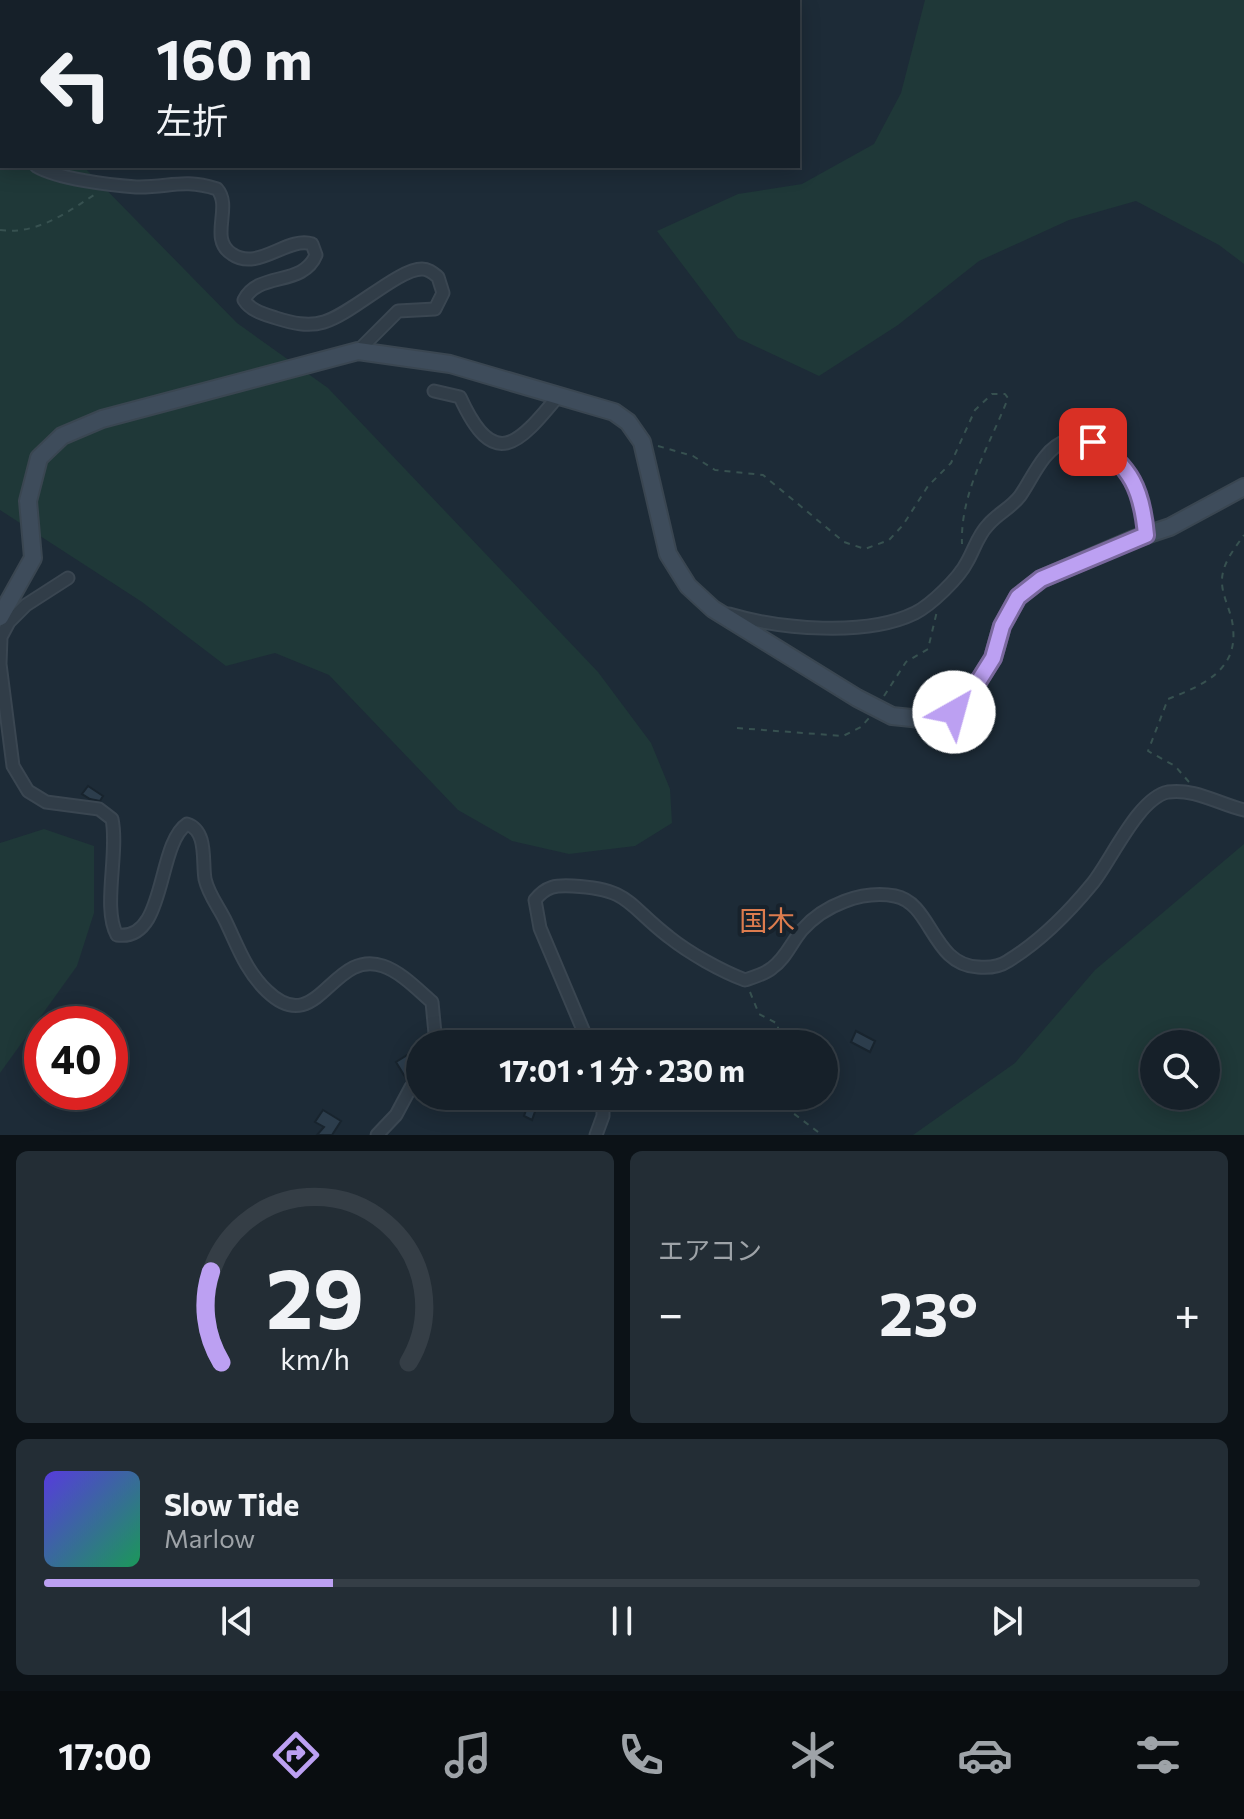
<!DOCTYPE html>
<html lang="ja">
<meta charset="utf-8">
<style>
body{margin:0;font-family:Commissioner,"Noto Sans JP",sans-serif;background:#232d35;color:#f1f3f6;height:100vh;display:flex;flex-direction:column;font-size:30px;white-space:nowrap}
*{box-sizing:border-box;margin:0}
p{font-size:26px;color:#9ea3a8}
.icon{flex:none;width:44px;height:44px;fill:none;stroke:currentColor;stroke-width:2;stroke-linecap:round;stroke-linejoin:round}
.map{position:relative;height:1135px;overflow:hidden}
.panel{display:flex;flex-direction:column;gap:16px;padding:16px;background:#0c1217;flex:1}
.panel>*{flex:none}
.hud{position:absolute;left:0px;top:0px;width:800px;height:168px;box-shadow:0 4px 20px #0003,0 0 0 2px #353e46;background:#162029;color:#f1f3f6;overflow:hidden}
.fabs{position:absolute;left:1140px;top:1030px;display:grid;gap:16px}
.fabs a{display:grid;place-items:center;width:80px;height:80px;border-radius:50%;background:#162029;box-shadow:0 4px 20px #0003,0 0 0 2px #353e46;font-size:40px}
.speed{position:absolute;left:24px;top:1006px;display:flex;gap:16px;font-size:40px;font-weight:700;text-align:center}
.speed>*{display:grid;place-content:center;width:104px;height:104px;border-radius:50%;background:#162029;box-shadow:0 4px 20px #0003,0 0 0 2px #353e46;line-height:1}
.speed .limit{border:12px solid #d22;background:#fff;color:#111}
.pin{position:absolute;display:grid;place-items:center;width:68px;height:68px;color:#fff;margin:-34px;border-radius:16px;box-shadow:0 4px 12px #0006}
.me{position:absolute;width:88px;margin:-44px;rotate:38deg;stroke-linejoin:round;filter:drop-shadow(0 0 6px #0008)}
.turn{display:flex;align-items:center;gap:28px;height:168px;padding:0 24px;font-size:36px}
.turn .icon{width:104px;height:104px;stroke-width:2.5}
.turn b{display:block;font-size:56px;line-height:68px}
.big{font-size:60px;font-weight:700;line-height:1.1}
.panel .tile{flex:1;display:flex;flex-direction:column;justify-content:center;gap:12px;min-width:0;padding:0 28px;border-radius:12px;background:#232d35}
.panel .dial{align-items:center;gap:0}
.dial svg{height:208px;overflow:visible;fill:none;stroke:#353e46;stroke-width:7;stroke-linecap:round;text-anchor:middle}
.dial text{fill:#f1f3f6;stroke:none}
.song{display:flex;align-items:center;gap:24px}
.cover{width:96px;height:96px;border-radius:12px;background:linear-gradient(135deg,hsl(250 70% 55%),hsl(150 70% 35%))}
.played{height:8px;border-radius:4px;background:linear-gradient(90deg,#bca0f2 25%,#353e46 25%)}
.keys{display:flex;justify-content:space-around;direction:ltr}
.heat{display:flex;justify-content:space-between;align-items:center;font-size:44px;direction:ltr}
.panel .tiles{flex:1;display:grid;gap:16px;grid-template-columns:1fr 1fr}
.tile:last-child{grid-column:span 2}
.trip{position:absolute;left:406px;top:1030px;width:432px;height:80px;border-radius:40px;background:#162029;box-shadow:0 4px 20px #0003,0 0 0 2px #353e46;font-weight:700;line-height:80px;text-align:center}
.tabs{display:flex;height:128px;justify-content:space-around;align-items:center;background:#090d10;color:#9ea3a8}
.tabs .icon{width:56px;height:56px}
.tabs .active{color:#bca0f2}
.tabs b{font-size:36px;color:#f1f3f6}
.map>svg:first-child{display:block}
.green{fill:#1f3838;fill-rule:evenodd}
.building{fill:#2c3d4c;stroke:#18242e;stroke-width:2}
.lines{fill:none;stroke-linecap:round;stroke-linejoin:round}
.street-casing{stroke:#3a4651;stroke-width:15}
.secondary-casing{stroke:#3a4651;stroke-width:20}
.path{stroke:#375150;stroke-width:2;stroke-dasharray:6 6;stroke-linecap:butt}
.street{stroke:#313d48;stroke-width:11}
.secondary{stroke:#3e4c5b;stroke-width:16}
.route-casing{stroke:#7a689d;stroke-width:20}
.route{stroke:#bca0f2;stroke-width:14}
.labels{text-anchor:middle;dominant-baseline:central;stroke-width:8;stroke-linejoin:round;paint-order:stroke}
.quarter-label{font-size:28px;fill:#dd7c4e;stroke:#17222c}
</style>
<div class="map">
<svg width="1244" height="1135" viewBox="0 0 1244 1135">
<rect width="100%" height="100%" fill="#1d2b37"/>
<!-- green -->
<g class="green">
<polygon points="0,0 342,0 2,2 2,166 83,166 237,323 328,388 598,672 651,743 670,789 672,823 635,846 569,854 512,841 458,810 329,675 275,653 226,666 142,602 0,510"/>
<polygon points="925,0 1244,0 1244,264 1219,245 1136,201 1069,220 979,261 898,325 819,376 738,338 657,231 738,194 802,184 874,144 901,93"/>
<polygon points="44,829 94,846 94,913 77,966 0,1073 0,843"/>
<path d="M1244 844V1135H913L1015 1063 1095 970ZM1154 1044H1206V1096H1154Z"/>
</g>
<!-- building -->
<g class="building">
<polygon points="88,786 103,796 100,801 90,799 82,794"/>
<polygon points="856,1031 875,1041 870,1052 851,1042"/>
<polygon points="409,1054 420,1072 407,1080 396,1062"/>
<polygon points="531,1096 549,1096 544,1109 537,1106 532,1120 524,1116"/>
<polygon points="323,1110 341,1121 332,1135 317,1135 324,1127 315,1122"/>
</g>
<g class="lines">
<!-- street casing -->
<g class="street-casing">
<g id="street">
<polyline points="0,82 2,82"/>
<path d="M36 166C58 179 110 185 136 187 169 188 182 178 217 189 233 207 208 239 232 254 258 272 287 236 312 244L316 255C303 287 258 271 244 300 251 311 264 314 276 318 292 323 308 327 324 322 352 314 398 269 422 269 429 269 433 273 438 277L443 293 435 309 398 311 358 351"/>
<path d="M434 391 460 397C494 472 518 445 559 395"/>
<path d="M68 578 26 605 9 622 1 637 0 664 13 766 28 791 46 802 99 809 112 819C119 853 102 908 117 935 167 942 156 845 187 824 208 831 202 861 205 879 209 896 219 907 226 922 238 947 246 971 267 991 318 1040 332 948 383 966 401 972 418 990 432 1002L436 1044"/>
<path d="M729 614C780 629 866 637 915 613 931 605 959 578 967 562 974 550 978 535 988 525 997 514 1011 508 1020 496 1032 479 1044 448 1066 441 1082 436 1093 442 1106 450 1134 468 1143 503 1146 535"/>
<path d="M589 1044 540 928 535 900C546 886 556 885 573 886 631 889 627 905 669 937 689 953 721 971 745 980 754 977 765 974 772 968 786 958 791 943 802 930 824 905 862 890 895 896 932 903 932 965 978 967 988 968 999 967 1008 961 1039 942 1069 912 1092 884 1111 861 1138 798 1168 792 1194 788 1219 804 1244 810"/>
<polyline points="377,1135 396,1115 411,1087 420,1081"/>
<polyline points="596,1135 603,1116 603,1096"/>
</g>
</g>
<!-- secondary casing -->
<g class="secondary-casing">
<polyline id="secondary" points="0,617 33,558 28,501 39,458 62,436 102,419 358,351 450,364 614,412 628,422 642,442 668,554 688,586 713,609 857,698 892,716 931,720 954,712 973,690 993,658 1002,626 1018,597 1041,579 1134,539 1170,527 1244,487"/>
</g>
<!-- path -->
<g class="path">
<path d="M0 230C35 235 65 214 94 195"/>
<path d="M658 446 693 456 715 470 763 475 844 542 865 549 889 540 903 525 928 486 951 463 975 410 992 394H1005L1008 398C990 445 960 492 962 544"/>
<polyline points="884,696 906,662 928,649 937,611"/>
<polyline points="737,728 843,736 861,727 869,718"/>
<path d="M1189 782 1175 766 1148 751 1168 699C1201 686 1238 671 1233 628 1232 611 1221 596 1222 579 1223 562 1235 548 1244 535"/>
<polyline points="750,992 759,1014 778,1024 778,1044"/>
<polyline points="779,1096 785,1107 822,1135"/>
</g>
<!-- street -->
<use href="#street" class="street"/>
<!-- secondary -->
<use href="#secondary" class="secondary"/>
</g>
<g class="lines">
<!-- route casing -->
<g class="route-casing">
<path id="route" d="M954 712 973 690 993 658 1002 626 1018 597 1041 579 1146 535C1142 490 1131 466 1093 442"/>
</g>
<!-- route -->
<use href="#route" class="route"/>
</g>
<g class="labels">
<!-- quarter labels -->
<g class="quarter-label">
<text x="767" y="920">国木</text>
</g>
</g>
</svg>
<div class="fabs">
<a><svg class="icon" aria-label="search" viewBox="0 0 24 24"><circle cx="10" cy="10" r="6"/><path d="M15 15l6 6"/></svg></a>
</div>
<div class="speed"><div class="limit">40</div></div>
<div class="pin" style="left:1093px;top:442px;background:#d93025"><svg class="icon" aria-label="arrive" viewBox="0 0 24 24"><path d="M6 21V4h12l-3 4 3 4H6"/></svg></div>
<svg class="me" style="left:954px;top:712px" viewBox="-20 -20 40 40"><circle r="19" fill="#fff"/><path d="M0-13L10 11 0 6-10 11z" fill="#bca0f2"/></svg>
<div class="trip">17:01 · 1 分 · 230 m</div>
<div class="hud">
<div class="turn"><svg class="icon" aria-label="left" viewBox="0 0 24 24"><path d="M17 20v-9H6M10 6l-5 5 5 5"/></svg><div><b>160 m</b>左折</div></div>
</div>
</div>
<section class="panel">
<div class="tiles">
<div class="tile dial"><svg viewBox="0 0 100 80">
<path d="M14 69A42 42 0 1 1 86 69"/>
<path d="M14 69A42 42 0 0 1 10 34" stroke="#bca0f2"/>
<text x="50" y="56" font-size="32" font-weight="700">29</text>
<text x="50" y="72" font-size="11">km/h</text>
</svg></div>
<div class="tile"><p>エアコン</p>
<div class="heat"><a>−</a><b class="big">23°</b><a>+</a></div>
</div>
<div class="tile">
<div class="song"><i class="cover"></i><div><b>Slow Tide</b><p>Marlow</p></div></div>
<div class="played"></div>
<div class="keys"><svg class="icon" aria-label="previous" viewBox="0 0 24 24"><path d="M18 5L8 12l10 7zM5 5v14"/></svg><svg class="icon" aria-label="pause" viewBox="0 0 24 24"><path d="M8 5v14M16 5v14"/></svg><svg class="icon" aria-label="next" viewBox="0 0 24 24"><path d="M6 5l10 7-10 7zM19 5v14"/></svg></div>
</div>
</div>
</section>
<nav class="tabs">
<b>17:00</b>
<svg class="icon active" aria-label="directions" viewBox="0 0 24 24"><path d="M12 3l9 9-9 9-9-9zM9 14v-3h6M13 9l2 2-2 2"/></svg>
<svg class="icon" aria-label="music" viewBox="0 0 24 24"><path d="M9 18V5l10-2v13"/><circle cx="6" cy="18" r="3"/><circle cx="16" cy="16" r="3"/></svg>
<svg class="icon" aria-label="phone" viewBox="0 0 24 24"><path d="M5 4h4l2 5-3 2q2 4 5 5l2-3 5 2v4C11 20 4 13 5 4z"/></svg>
<svg class="icon" aria-label="climate" viewBox="0 0 24 24"><path d="M12 3v18M4 7l16 10M4 17L20 7"/></svg>
<svg class="icon" aria-label="car" viewBox="0 0 24 24"><path d="M5 17H2v-5l4-1 3-4h7l3 4 3 1v5h-3M9 17h6M6 11h13"/><circle cx="7" cy="17" r="2"/><circle cx="17" cy="17" r="2"/></svg>
<svg class="icon" aria-label="filters" viewBox="0 0 24 24"><path d="M4 7h16M4 17h16"/><circle cx="9" cy="7" r="2"/><circle cx="15" cy="17" r="2"/></svg>
</nav>
